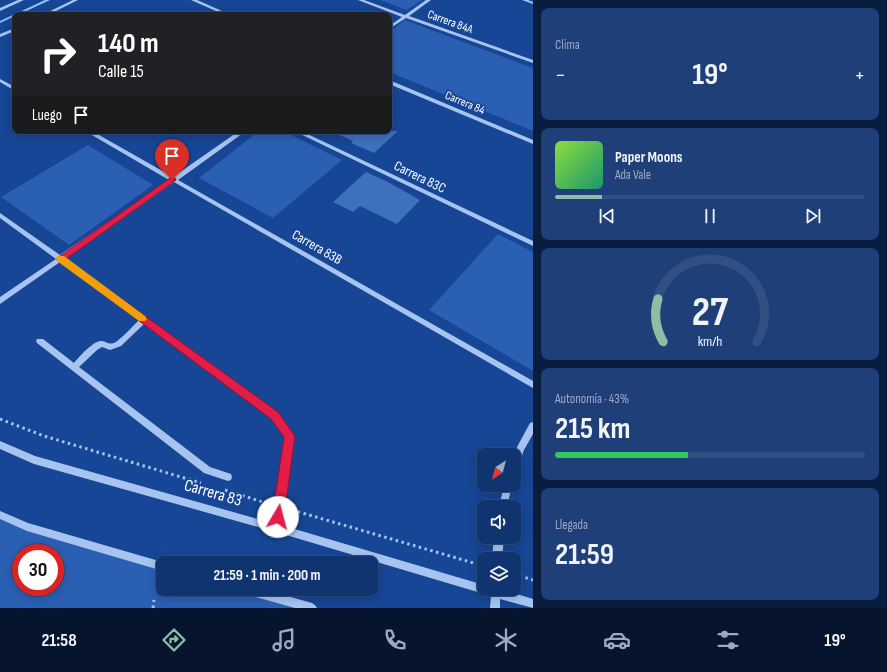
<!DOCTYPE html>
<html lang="es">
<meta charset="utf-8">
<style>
body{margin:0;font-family:"Sofia Sans Condensed",sans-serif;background:#1e3f78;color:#f1f3f6;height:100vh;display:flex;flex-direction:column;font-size:15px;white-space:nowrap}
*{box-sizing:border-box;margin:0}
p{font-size:13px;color:#9caac3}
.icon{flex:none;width:22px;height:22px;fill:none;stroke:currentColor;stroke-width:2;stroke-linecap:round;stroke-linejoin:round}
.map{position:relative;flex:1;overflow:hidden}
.details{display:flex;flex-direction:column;gap:8px;padding:8px;background:#091d3e;width:354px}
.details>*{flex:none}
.guide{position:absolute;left:12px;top:12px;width:380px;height:122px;border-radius:8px;box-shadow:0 2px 10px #0003,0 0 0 1px #304f83;background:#202124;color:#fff;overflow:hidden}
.needle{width:26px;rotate:216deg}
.buttons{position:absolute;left:477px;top:448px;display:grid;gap:8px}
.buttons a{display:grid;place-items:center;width:44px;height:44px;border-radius:8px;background:#103470;box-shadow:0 2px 10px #0003,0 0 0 1px #304f83;font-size:20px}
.speed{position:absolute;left:12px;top:544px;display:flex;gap:8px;font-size:20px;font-weight:700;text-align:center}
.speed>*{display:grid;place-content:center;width:52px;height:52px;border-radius:50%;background:#103470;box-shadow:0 2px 10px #0003,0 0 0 1px #304f83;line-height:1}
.speed .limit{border:6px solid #d22;background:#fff;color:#111}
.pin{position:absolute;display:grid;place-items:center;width:34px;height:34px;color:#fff;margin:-41px -17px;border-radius:50% 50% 50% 0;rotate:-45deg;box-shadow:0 0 4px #0007}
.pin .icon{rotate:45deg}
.me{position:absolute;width:44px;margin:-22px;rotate:8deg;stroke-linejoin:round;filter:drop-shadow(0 0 3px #0008)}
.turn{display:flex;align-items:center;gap:14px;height:84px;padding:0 20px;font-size:18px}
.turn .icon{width:52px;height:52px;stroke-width:2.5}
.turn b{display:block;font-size:28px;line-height:34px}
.then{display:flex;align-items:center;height:38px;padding:0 20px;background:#0003;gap:8px;font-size:15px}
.big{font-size:30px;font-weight:700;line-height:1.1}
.details .card{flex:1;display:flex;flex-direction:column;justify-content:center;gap:6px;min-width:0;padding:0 14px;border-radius:8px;background:#1e3f78}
.details .dial{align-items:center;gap:0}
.dial svg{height:104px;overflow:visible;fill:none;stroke:#304f83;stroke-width:7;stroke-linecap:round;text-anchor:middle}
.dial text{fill:#f1f3f6;stroke:none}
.song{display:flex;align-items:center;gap:12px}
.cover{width:48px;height:48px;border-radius:6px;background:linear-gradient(135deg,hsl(90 70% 55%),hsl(160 70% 35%))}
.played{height:4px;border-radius:2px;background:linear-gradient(90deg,#8abfa5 15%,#304f83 15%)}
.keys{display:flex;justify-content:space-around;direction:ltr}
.heat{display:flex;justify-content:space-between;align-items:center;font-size:22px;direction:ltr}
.charge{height:6px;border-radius:3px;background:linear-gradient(90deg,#34c759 43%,#304f83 0)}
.trip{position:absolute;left:156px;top:556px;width:222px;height:40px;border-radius:8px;background:#103470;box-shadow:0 2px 10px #0003,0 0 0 1px #304f83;font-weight:700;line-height:40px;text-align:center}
.dock{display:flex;height:64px;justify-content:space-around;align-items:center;background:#06152d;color:#9caac3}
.dock .icon{width:28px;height:28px}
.dock .on{color:#8abfa5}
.dock b{font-size:18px;color:#f1f3f6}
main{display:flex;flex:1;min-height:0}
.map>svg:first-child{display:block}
.green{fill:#2a5fb3;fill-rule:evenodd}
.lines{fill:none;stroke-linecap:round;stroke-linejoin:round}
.stream{fill:#99bef4;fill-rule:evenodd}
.building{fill:#3f70bc}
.path{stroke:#a7c4f1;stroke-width:3;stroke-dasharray:2.5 3.5;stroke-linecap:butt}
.minor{fill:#a7c4f1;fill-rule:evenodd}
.route{fill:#e11d48;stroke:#92132f}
.slow{fill:#f59e0b}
.labels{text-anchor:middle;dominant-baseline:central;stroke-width:3.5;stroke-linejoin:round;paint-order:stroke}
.far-street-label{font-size:12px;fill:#fff;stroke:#164695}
.street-label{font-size:14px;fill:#fff;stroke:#164695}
.near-street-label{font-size:17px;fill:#fff;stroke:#164695}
</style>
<main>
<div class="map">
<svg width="533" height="608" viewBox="0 0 533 608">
<rect width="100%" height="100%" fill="#164695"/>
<!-- green -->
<g class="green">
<polygon points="380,0 422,0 407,10"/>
<polygon points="405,20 533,68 533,131 389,72 389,32"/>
<polygon points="259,131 283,131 342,160 273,218 199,178"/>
<polygon points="88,145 153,185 69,245 1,197"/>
<polygon points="498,234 533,252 533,371 429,310"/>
<path d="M0 515 163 566V589H245L312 608H0ZM21 553H55V587H21Z"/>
</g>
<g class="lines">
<!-- stream -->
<polygon class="stream" points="45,0 50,0 18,15 15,15 15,16 0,23 0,21"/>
</g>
<!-- building -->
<g class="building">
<polygon points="331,131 398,131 374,153 351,143 353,141"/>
<polygon points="366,172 386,181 420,200 397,224 360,206 353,212 333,202"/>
</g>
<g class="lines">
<!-- path -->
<g class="path">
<polyline points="0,419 44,436 201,483"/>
<polyline points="225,490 266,503"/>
<polyline points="292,510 484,566"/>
<polyline points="514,574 533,580"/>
<polyline points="153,608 154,600"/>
</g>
<!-- minor -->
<g class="minor">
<polygon points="18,0 24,0 0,11 0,8"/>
<polygon points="73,0 78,0 48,15 42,15"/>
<polygon points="191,0 197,0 231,15 225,15"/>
<polygon points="358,0 364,0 405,15 426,0 431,0 409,16 533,60 533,63 406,18 389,29 389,26 402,17"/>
<polygon points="522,0 528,0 533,2 533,4"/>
<polygon points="15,28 15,31 0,37 0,34"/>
<polygon points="0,79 15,87 15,91 0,82"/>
<polygon points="389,80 533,140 533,144 389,84"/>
<path d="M85 131H92L173 177 239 131H246L178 180 533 381V388L174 182 65 259 278 413 294 436 281 525 484 585V589H501L533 599V608L500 599V608H490L491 596 276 532 34 464 0 449V441L35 456 272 523 286 437 272 417 144 324 121 346 110 350 102 347 97 350 79 367 210 467 231 474 232 477 231 480 228 481 204 473 37 343 36 341 37 339H43L74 363C79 357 93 341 101 341 107 341 108 346 116 342 124 336 132 327 139 320L60 262 0 304V297L56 259 0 218V213L60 255 169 180Z"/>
<polygon points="294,131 301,131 533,241 533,246"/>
<polygon points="533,422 533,434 524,450 517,470 514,471 514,455 516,449 530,423"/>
<polygon points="504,485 512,485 507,507 499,507"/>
<polygon points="0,511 28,523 166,563 163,563 163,571 27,531 0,519"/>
<polygon points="494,537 504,537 502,559 492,559"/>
<polygon points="240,589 262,589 312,603 315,605 317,608 295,608 245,594 242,592"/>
</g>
</g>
<!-- route -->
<polygon class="route" points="170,178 175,178 176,180 66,259 278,412 295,436 284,517 282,521 278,523 274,521 272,517 284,437 271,419 56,259"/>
<!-- slow -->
<polygon class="slow" points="57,256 64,256 145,316 147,319 145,321 139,321 57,261 56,259"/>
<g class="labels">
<!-- far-street labels -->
<g class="far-street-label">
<text transform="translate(450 22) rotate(20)">Carrera 84A</text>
<text transform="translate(465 103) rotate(23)">Carrera 84</text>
</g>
<!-- street labels -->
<g class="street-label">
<text transform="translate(420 177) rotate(26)">Carrera 83C</text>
<text transform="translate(317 247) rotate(30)">Carrera 83B</text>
</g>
<!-- near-street labels -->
<g class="near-street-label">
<text transform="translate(213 493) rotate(16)">Carrera 83</text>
</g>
</g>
</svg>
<div class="buttons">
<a><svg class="needle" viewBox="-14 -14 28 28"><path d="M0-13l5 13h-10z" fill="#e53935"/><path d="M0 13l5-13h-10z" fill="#9caac3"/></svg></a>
<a><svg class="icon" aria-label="sound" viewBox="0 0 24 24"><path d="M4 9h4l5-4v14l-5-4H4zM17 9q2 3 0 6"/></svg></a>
<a><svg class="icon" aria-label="layers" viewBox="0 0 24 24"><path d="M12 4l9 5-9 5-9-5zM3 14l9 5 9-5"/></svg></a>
</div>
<div class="speed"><div class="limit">30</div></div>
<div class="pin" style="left:172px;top:180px;background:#d93025"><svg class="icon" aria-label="arrive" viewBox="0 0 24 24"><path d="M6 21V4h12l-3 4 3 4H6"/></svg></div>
<svg class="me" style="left:278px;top:517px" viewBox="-20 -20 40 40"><circle r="19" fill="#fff"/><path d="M0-13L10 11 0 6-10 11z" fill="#e11d48"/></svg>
<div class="trip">21:59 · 1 min · 200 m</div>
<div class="guide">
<div class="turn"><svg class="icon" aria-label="right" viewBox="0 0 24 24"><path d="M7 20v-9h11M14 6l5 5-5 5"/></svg><div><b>140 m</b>Calle 15</div></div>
<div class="then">Luego<svg class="icon" aria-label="arrive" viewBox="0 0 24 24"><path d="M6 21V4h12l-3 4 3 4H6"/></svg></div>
</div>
</div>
<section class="details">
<div class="card"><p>Clima</p>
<div class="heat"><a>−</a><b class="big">19°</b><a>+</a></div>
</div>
<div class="card">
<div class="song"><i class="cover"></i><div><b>Paper Moons</b><p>Ada Vale</p></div></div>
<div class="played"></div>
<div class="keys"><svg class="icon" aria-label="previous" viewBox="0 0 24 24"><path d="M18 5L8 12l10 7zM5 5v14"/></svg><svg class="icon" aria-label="pause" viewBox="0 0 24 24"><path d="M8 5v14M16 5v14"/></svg><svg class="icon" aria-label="next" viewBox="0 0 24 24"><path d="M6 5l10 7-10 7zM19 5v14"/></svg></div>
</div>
<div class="card dial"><svg viewBox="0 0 100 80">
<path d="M14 69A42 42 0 1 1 86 69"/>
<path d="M14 69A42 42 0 0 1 10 36" stroke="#8abfa5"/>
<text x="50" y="56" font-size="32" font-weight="700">27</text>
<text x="50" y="72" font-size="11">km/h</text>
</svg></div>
<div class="card"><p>Autonomía · 43%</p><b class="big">215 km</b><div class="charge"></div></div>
<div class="card"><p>Llegada</p><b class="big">21:59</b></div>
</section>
</main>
<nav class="dock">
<b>21:58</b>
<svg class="icon on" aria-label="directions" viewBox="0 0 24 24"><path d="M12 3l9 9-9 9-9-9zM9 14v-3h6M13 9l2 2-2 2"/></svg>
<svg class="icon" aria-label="music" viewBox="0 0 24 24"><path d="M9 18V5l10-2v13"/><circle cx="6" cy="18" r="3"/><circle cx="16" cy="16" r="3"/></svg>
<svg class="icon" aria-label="phone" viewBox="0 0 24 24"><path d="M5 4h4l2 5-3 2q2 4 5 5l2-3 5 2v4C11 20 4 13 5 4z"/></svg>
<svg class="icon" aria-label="climate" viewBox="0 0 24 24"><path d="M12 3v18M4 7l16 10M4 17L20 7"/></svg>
<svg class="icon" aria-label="car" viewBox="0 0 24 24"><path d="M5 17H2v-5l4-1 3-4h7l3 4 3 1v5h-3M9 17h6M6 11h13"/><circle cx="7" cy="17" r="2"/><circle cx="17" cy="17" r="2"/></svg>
<svg class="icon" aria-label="filters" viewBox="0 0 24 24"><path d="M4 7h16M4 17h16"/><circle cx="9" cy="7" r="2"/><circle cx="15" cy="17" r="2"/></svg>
<b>19°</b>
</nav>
